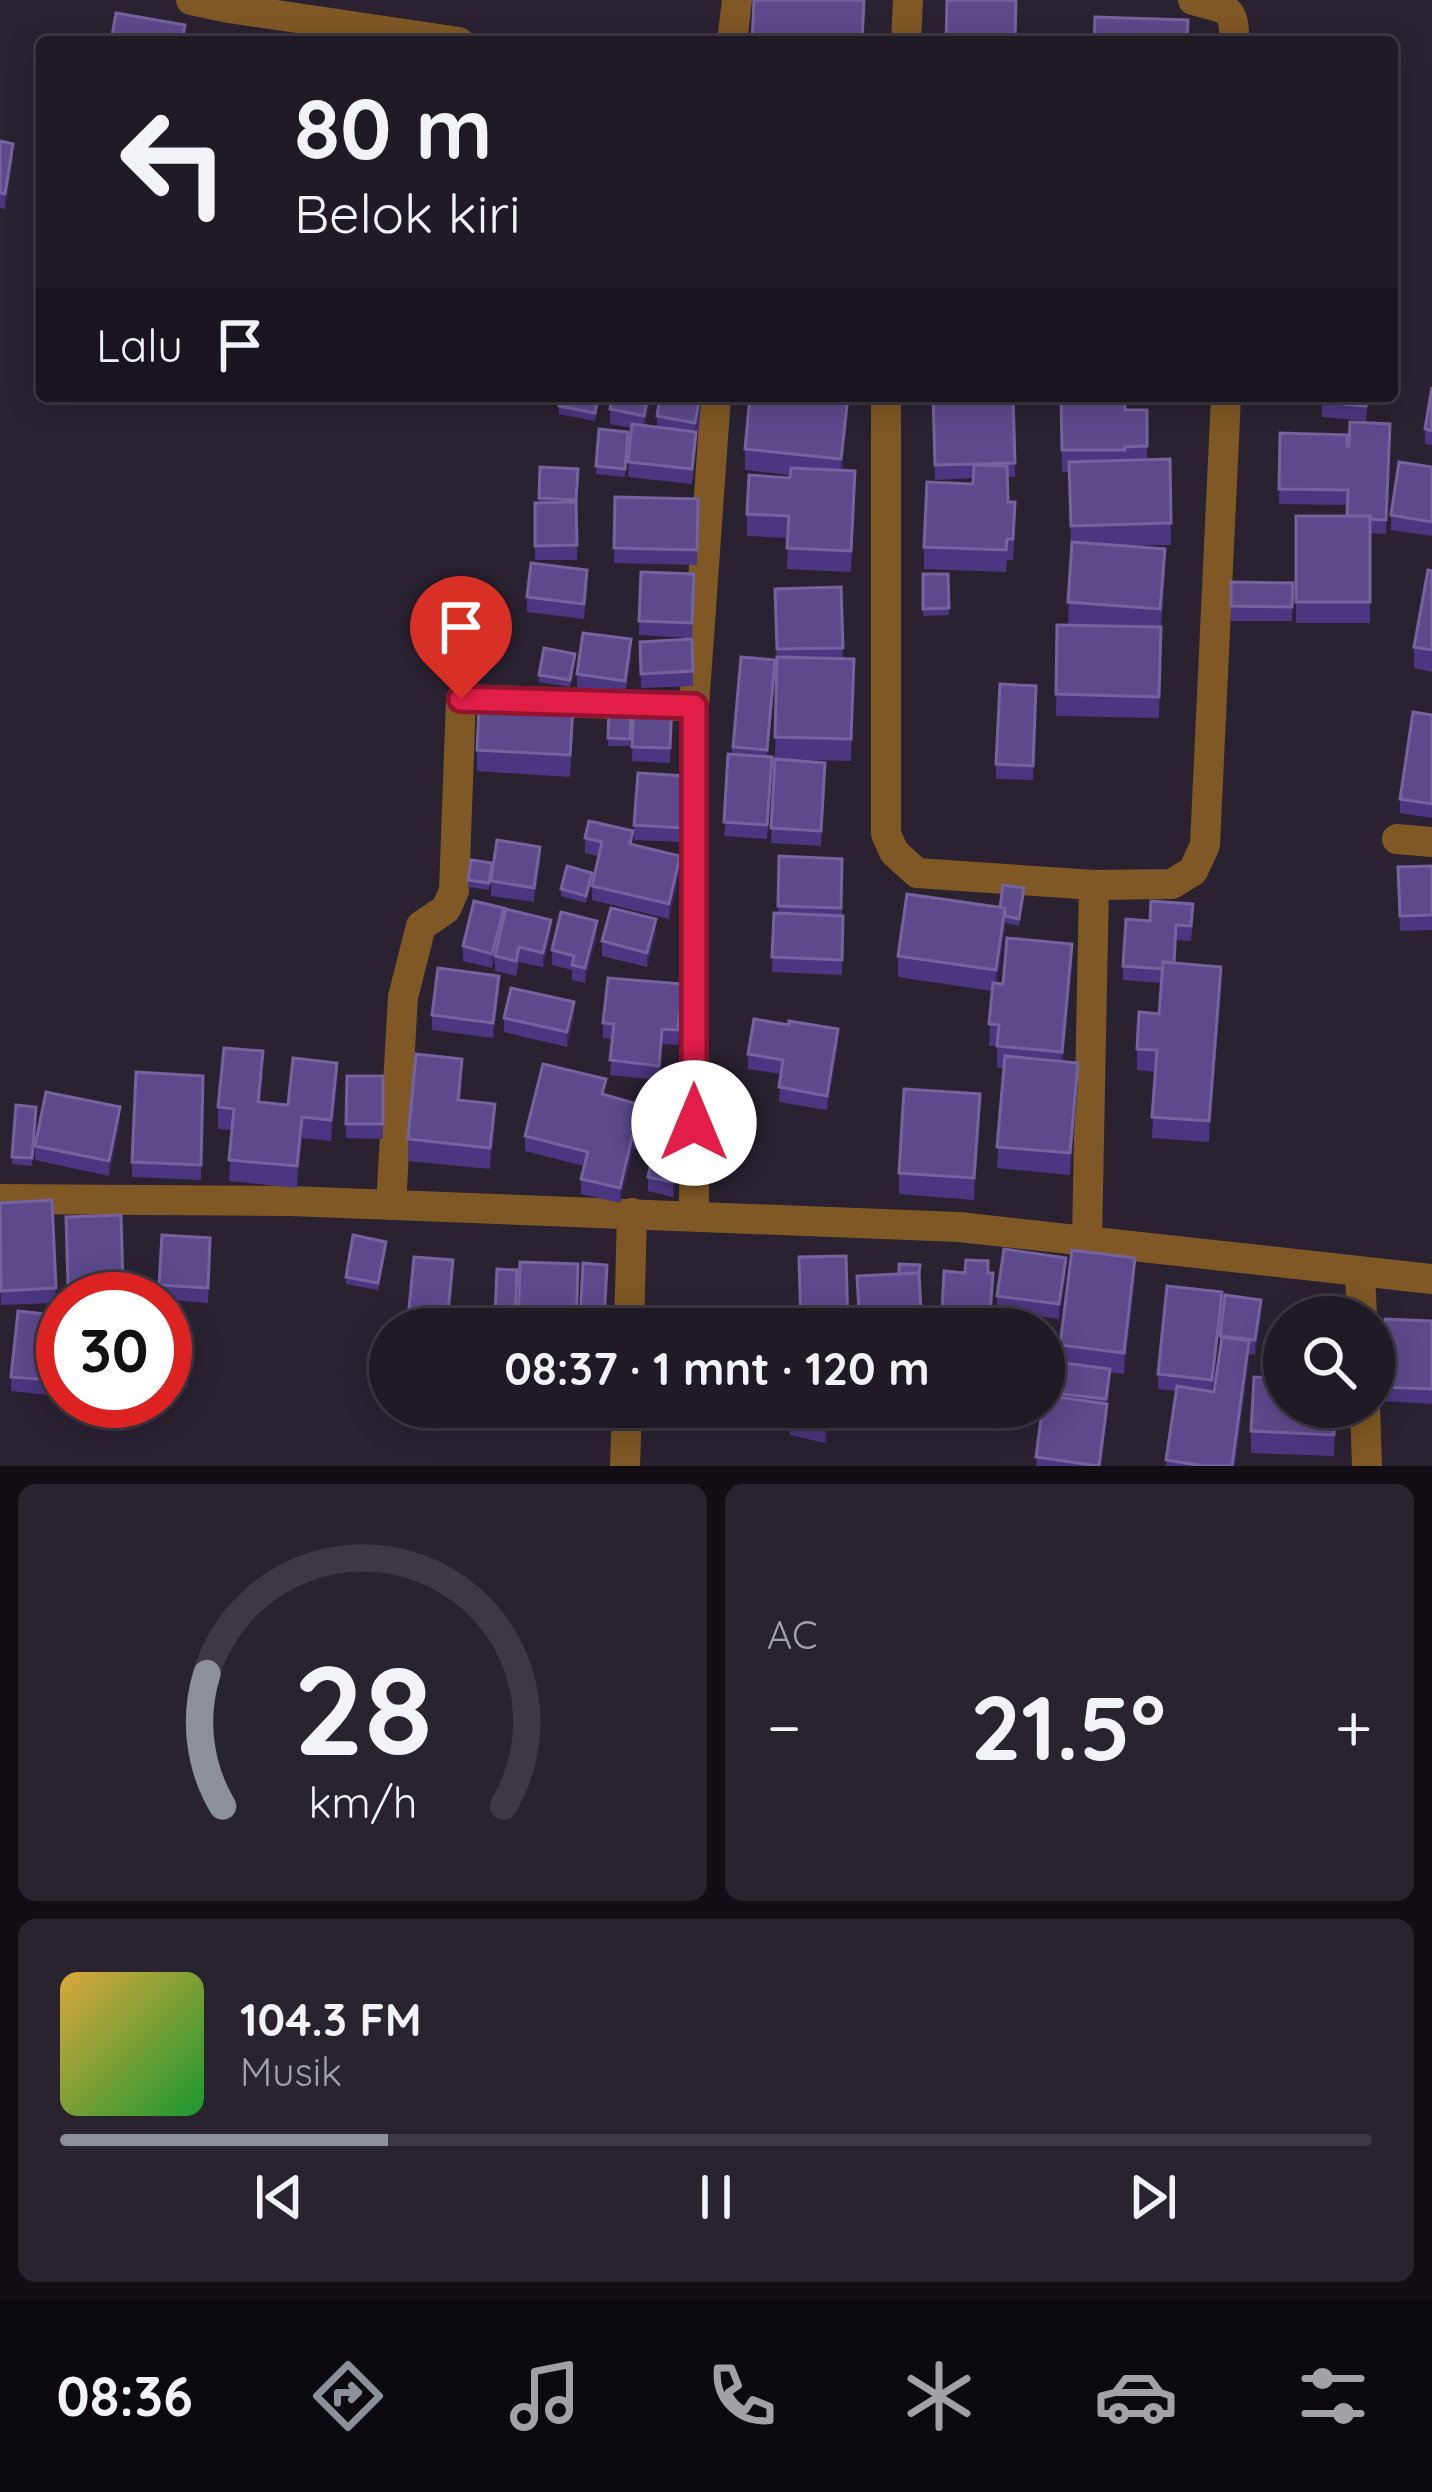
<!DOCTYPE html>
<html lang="id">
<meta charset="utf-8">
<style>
body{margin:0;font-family:Quicksand,sans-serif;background:#28232d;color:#f1f3f6;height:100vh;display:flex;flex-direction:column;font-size:45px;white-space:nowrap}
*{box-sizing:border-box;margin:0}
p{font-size:39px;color:#a2a1a7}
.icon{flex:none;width:66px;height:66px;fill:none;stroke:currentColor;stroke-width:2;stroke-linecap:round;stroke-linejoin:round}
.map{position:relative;height:1466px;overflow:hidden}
.details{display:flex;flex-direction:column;gap:18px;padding:18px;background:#120e14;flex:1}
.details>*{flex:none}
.hud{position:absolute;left:36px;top:36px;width:1362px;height:366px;border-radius:12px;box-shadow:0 6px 30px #0003,0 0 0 3px #3d3842;background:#201a25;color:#f1f3f6;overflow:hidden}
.controls{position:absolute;left:1263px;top:1296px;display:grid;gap:24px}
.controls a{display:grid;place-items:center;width:132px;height:132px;border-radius:50%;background:#201a25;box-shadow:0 6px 30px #0003,0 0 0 3px #3d3842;font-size:60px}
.speed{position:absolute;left:36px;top:1272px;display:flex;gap:24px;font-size:60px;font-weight:700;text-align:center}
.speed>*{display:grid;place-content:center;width:156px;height:156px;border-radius:50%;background:#201a25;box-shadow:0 6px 30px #0003,0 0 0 3px #3d3842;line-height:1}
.speed .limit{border:18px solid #d22;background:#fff;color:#111}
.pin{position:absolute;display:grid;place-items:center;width:102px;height:102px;color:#fff;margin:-123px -51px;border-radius:50% 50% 50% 0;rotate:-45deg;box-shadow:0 0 12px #0007}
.pin .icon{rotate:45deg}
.me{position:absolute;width:132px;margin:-66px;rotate:0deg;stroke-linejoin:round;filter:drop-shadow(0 0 9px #0008)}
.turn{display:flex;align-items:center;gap:42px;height:252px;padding:0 60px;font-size:54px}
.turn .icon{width:156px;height:156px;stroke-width:2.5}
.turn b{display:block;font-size:84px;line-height:102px}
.then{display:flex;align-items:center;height:114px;padding:0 60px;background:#0003;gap:24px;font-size:45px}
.big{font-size:90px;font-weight:700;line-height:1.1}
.details .widget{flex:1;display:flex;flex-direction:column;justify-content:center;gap:18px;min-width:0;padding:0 42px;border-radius:18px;background:#28232d}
.details .dial{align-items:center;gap:0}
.dial svg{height:312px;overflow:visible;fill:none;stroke:#3d3842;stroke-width:7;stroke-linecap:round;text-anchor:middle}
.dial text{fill:#f1f3f6;stroke:none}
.song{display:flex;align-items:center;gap:36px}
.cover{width:144px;height:144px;border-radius:18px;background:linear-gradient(135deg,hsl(40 70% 55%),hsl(130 70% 35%))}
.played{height:12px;border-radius:6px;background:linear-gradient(90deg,#8c9099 25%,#3d3842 25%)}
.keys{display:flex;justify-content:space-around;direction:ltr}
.heat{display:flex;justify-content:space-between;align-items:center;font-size:66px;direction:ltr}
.details .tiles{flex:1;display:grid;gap:18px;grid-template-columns:1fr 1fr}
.widget:last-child{grid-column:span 2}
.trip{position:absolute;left:369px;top:1308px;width:696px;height:120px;border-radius:60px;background:#201a25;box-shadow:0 6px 30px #0003,0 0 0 3px #3d3842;font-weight:700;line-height:120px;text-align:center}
.menu{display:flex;height:192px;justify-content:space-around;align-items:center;background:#0d0a0f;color:#a2a1a7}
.menu .icon{width:84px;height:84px}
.menu .active{color:#8c9099}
.menu b{font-size:54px;color:#f1f3f6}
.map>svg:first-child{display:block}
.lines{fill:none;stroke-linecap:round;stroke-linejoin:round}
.minor{stroke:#7f5825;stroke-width:30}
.wall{fill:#4b3781}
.shaded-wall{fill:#37265c}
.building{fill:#5d4a8d;stroke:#74639e;stroke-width:3}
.route-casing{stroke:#92132f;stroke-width:30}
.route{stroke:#e11d48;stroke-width:21}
</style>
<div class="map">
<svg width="1432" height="1466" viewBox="0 0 1432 1466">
<rect width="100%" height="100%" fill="#2a2231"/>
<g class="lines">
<!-- minor -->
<g class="minor">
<polyline points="191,0 229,8 459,42"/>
<path d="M1193 0C1225 10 1235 4 1234 42"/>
<polyline points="732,42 737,0"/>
<polyline points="906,42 908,0"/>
<polyline points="886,396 886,834 894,852 917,873 1094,885 1087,1240"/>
<polyline points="1397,839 1432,842"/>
<polyline points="1094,885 1172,884 1193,871 1205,845 1226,396"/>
<polyline points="0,1199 290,1201 959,1227 1432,1279"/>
<polyline points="391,1205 403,997 421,926 446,909 454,891 461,699 675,706"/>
<polyline points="694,1216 694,707 716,396"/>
<polyline points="1360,1273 1362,1317"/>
<polyline points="629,1329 632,1213"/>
<polyline points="1365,1407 1367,1466"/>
<polyline points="625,1466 627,1407"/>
</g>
</g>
<!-- wall -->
<g class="wall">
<polygon points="0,141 13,158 5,209 0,208"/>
<polygon points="1432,387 1432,445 1425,444 1425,429"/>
<polygon points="600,396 595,421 559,414 559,406"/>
<polygon points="651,396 645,426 657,427 657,416 702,396 692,484 628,477 631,428 610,424 610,409"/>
<polygon points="849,396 842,471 855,493 851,572 787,569 788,538 747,536 747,514 790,478 790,475 745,470 745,449"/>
<polygon points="933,396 1013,396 1015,477 1007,477 1008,502 1015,524 1013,560 1007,560 1006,572 924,569 924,547 973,484 973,478 935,480"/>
<polygon points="1061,396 1125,410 1147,410 1147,460 1170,459 1171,545 1122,546 1165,571 1161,627 1159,718 1056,716 1057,625 1095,626 1068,624 1071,547 1069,472 1062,472"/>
<polygon points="1322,396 1368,396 1366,421 1322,417"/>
<polygon points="1390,424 1386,534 1370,533 1370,623 1296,623 1296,516 1347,516 1347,505 1279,504 1280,433 1347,446"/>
<polygon points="599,429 628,432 625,477 596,474"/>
<polygon points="1432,467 1432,536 1391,530 1391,515"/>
<polygon points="578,469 577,560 535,560 535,503 539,503 539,498"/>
<polygon points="615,497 698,499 697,565 614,563"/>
<polygon points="1432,571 1432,672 1414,668 1414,647"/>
<polygon points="641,572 694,574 692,638 639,635"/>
<polygon points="923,574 948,574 949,615 923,616"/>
<polygon points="1231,582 1293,583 1292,621 1231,621"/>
<polygon points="587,584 584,619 527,612 527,597"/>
<polygon points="841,587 843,659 854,659 851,761 775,759 777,664 775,589"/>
<polygon points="692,639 693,686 641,688 640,642"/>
<polygon points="631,654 625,695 577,688 577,674"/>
<polygon points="741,657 775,675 767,757 772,771 767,839 724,836"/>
<polygon points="575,661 570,687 539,682 539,675"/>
<polygon points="1036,686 1033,780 996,779 996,764"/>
<polygon points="634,699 672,700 670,763 632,761"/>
<polygon points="609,708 631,709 630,746 608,746"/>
<polygon points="574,714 570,777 477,771 477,750"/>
<polygon points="1432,715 1432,818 1400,813 1400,799"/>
<polygon points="775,759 825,777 821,846 771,843"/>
<polygon points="686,791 683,842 634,840 634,825"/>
<polygon points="585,838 633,845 680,871 669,919 592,900 592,886 598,856 585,853"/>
<polygon points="779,856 842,859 842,975 772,972 774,913 778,913"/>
<polygon points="540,861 534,902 491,896 491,881"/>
<polygon points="1432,866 1432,930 1400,931 1398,867"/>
<polygon points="492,871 489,890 468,887 468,880"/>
<polygon points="592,873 586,903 561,896 561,889"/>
<polygon points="1024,895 1019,926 1005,923 997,984 1003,984 1072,966 1063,1061 1078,1084 1070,1175 997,1168 1003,1068 997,1068 997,1046 989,1046 992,991 898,977 898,956"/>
<polygon points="504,918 551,934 543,967 519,962 516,976 495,971 495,959 492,968 463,961 463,946"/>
<polygon points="1193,918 1191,941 1176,940 1175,963 1221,988 1209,1142 1152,1138 1155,1072 1137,1070 1137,1049 1159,1014 1162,983 1123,980 1123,966 1150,921"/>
<polygon points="656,934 647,967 602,956 602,941"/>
<polygon points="597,936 585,983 572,980 572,970 552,965 552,950"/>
<polygon points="499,991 493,1038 432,1030 432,1015"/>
<polygon points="683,999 678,1045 662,1044 659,1080 610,1075 612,1039 603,1038 603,1023"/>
<polygon points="574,1017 567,1047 504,1032 504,1018"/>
<polygon points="838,1044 827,1110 779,1102 781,1074 748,1069 748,1054"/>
<polygon points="263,1073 260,1102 288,1105 337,1084 331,1141 302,1138 297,1188 229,1181 232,1130 218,1129 218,1107"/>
<polygon points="203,1076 201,1180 132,1177 132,1162"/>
<polygon points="347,1076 383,1076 383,1139 346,1138"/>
<polygon points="462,1081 460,1101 495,1126 490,1169 408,1161 408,1139"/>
<polygon points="605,1095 690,1124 673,1197 648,1191 648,1177 653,1154 633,1149 620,1203 581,1194 581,1179 584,1166 525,1151 525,1136"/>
<polygon points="16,1105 36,1107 32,1166 12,1164"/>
<polygon points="980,1116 974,1200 899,1194 899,1173"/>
<polygon points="120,1122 109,1176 35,1160 35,1146"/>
<polygon points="52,1200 56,1303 1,1305 0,1275"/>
<polygon points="121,1215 123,1293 155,1299 68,1299 66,1217"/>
<polygon points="162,1235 210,1252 208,1303 159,1299"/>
<polygon points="386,1249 378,1290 346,1284 346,1277"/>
<polygon points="583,1263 607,1265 605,1329 580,1329"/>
<polygon points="497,1269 517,1270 515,1322 495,1321"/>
<polygon points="944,1271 993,1273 990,1328 950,1329 950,1326 942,1326"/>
<polygon points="1066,1272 1059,1319 997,1310 997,1296"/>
<polygon points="453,1275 448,1327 409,1323 409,1308"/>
<polygon points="1135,1279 1124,1374 1110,1372 1107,1419 1101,1466 1036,1466 1049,1361 1060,1363 1060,1345"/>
<polygon points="1222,1307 1212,1392 1220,1350 1220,1336 1261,1315 1255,1355 1249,1354 1235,1466 1166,1466 1176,1391 1158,1389 1158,1374"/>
<polygon points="1385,1319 1432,1321 1432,1404 1382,1401"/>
<polygon points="55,1329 49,1395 11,1391 11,1377"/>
<polygon points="63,1331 63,1365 59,1364 59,1350"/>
<polygon points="792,1407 833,1407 825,1443 790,1435 790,1421"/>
<polygon points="1336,1407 1334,1456 1251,1453 1251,1431"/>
</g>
<!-- shaded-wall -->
<g class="shaded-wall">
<polygon points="13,144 13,158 5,209 5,194"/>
<polygon points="648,396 651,396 644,430 644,416"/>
<polygon points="700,396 702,396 702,399 695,438 695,423"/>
<polygon points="848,396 849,403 841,480 841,459"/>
<polygon points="540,847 540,861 534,902 534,888"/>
<polygon points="680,856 680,871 669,919 669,904"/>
<polygon points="504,908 504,923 492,968 492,954"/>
<polygon points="1005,908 1005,930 996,992 996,970"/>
<polygon points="656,919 656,934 647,967 647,953"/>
<polygon points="551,920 551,934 543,967 543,953"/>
<polygon points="597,921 597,936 585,983 585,968"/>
<polygon points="1072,944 1072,966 1062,1074 1062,1052"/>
<polygon points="1221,967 1221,988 1209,1142 1209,1121"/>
<polygon points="499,976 499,991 493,1038 493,1023"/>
<polygon points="574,1002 574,1017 567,1047 567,1032"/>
<polygon points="838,1029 838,1044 827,1110 827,1096"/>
<polygon points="337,1063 337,1084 331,1141 331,1120"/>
<polygon points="1078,1063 1078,1084 1070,1175 1070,1153"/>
<polygon points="980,1094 980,1116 974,1200 974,1178"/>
<polygon points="495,1104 495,1126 490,1169 490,1148"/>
<polygon points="120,1107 120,1122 109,1176 109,1161"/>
<polygon points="690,1109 690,1124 673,1197 673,1182"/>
<polygon points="302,1117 302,1138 297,1188 297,1166"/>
<polygon points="633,1134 633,1149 620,1203 620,1188"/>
<polygon points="1066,1258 1066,1272 1059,1319 1059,1304"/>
<polygon points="1135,1258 1135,1279 1124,1374 1124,1353"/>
<polygon points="1222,1292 1222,1307 1212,1395 1212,1380"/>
<polygon points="1261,1300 1261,1315 1255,1355 1255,1340"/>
<polygon points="1249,1341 1249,1362 1235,1466 1232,1466"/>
<polygon points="1110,1369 1107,1419 1101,1466 1099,1466"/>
<polygon points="830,1407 833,1407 825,1443 825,1429"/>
</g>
<!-- building -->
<g class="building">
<polygon points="754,0 864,0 862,42 752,42"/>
<polygon points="947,0 1016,0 1015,42 946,42"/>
<polygon points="116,13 185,25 182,42 111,42"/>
<polygon points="1095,17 1188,20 1187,42 1094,42"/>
<polygon points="1302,38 1387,39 1386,42 1302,42"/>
<polygon points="0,141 13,144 5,194 0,193"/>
<polygon points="1432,387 1432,431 1425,429"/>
<polygon points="561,396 598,396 595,413 559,406"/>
<polygon points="613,396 648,396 644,416 610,409"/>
<polygon points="660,396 700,396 695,423 657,416"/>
<polygon points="750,396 848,396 841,459 745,449"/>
<polygon points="933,396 1013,396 1015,463 935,465"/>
<polygon points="1061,396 1125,396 1125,410 1147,410 1147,446 1125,447 1125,450 1062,450"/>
<polygon points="1322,396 1367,396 1366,406 1322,402"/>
<polygon points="1350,422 1390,424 1386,520 1370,519 1370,516 1347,516 1348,490 1279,489 1280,433 1347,435 1347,446 1349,446"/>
<polygon points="632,424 696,432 692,469 628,462"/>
<polygon points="599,429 628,432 625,469 596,466"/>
<polygon points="1170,459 1171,523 1071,526 1069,462"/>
<polygon points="1399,462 1432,467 1432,522 1391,515"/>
<polygon points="974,465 1007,466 1008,502 1015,502 1013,539 1007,539 1006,550 924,547 927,482 973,484"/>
<polygon points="540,467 578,469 576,500 539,498"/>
<polygon points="791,468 855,471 851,551 787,548 789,516 747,514 749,475 790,478"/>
<polygon points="615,497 698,499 697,550 614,548"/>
<polygon points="576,502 577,545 535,546 535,503"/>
<rect x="1296" y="516" width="74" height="86"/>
<polygon points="1072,542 1165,549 1160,609 1068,602"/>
<polygon points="531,563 587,570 584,604 527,597"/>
<polygon points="1428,570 1432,571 1432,650 1414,647"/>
<polygon points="641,572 694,574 692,623 639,621"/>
<polygon points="923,574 948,574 949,608 923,609"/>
<polygon points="1231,582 1293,583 1292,607 1231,606"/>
<polygon points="841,587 843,648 777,649 775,589"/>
<polygon points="1057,625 1161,627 1159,697 1056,694"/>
<polygon points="583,633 631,639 625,681 577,674"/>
<polygon points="692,639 693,671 641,674 640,642"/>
<polygon points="544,648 575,654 570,680 539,675"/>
<polygon points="741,657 775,660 767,750 733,747"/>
<polygon points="777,657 854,659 851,739 775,737"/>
<polygon points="1000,684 1036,686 1033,766 996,764"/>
<polygon points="480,687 574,692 570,755 477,750"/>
<polygon points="634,699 672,700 670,748 632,747"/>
<polygon points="609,708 631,709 630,739 608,738"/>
<polygon points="1413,712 1432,715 1432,804 1400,799"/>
<polygon points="728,754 772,757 767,825 724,822"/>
<polygon points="775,759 825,763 821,831 771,828"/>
<polygon points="638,773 686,776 683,828 634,825"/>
<polygon points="589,821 633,831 630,844 680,856 669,904 592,886 602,842 585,838"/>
<polygon points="497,840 540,847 534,888 491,881"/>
<polygon points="779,856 842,859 841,908 778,906"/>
<polygon points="471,860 492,863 489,883 468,880"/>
<polygon points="567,866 592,873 586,896 561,889"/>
<polygon points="1432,866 1432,915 1400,916 1398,867"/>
<polygon points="1003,885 1024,888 1019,919 1005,916 1005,908 1000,908"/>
<polygon points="907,894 1005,908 996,970 898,956"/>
<polygon points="474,901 504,908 492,954 463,946"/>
<polygon points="1151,901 1193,904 1191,926 1176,925 1174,963 1163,962 1163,969 1123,966 1126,919 1150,921"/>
<polygon points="611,908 656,919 647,953 602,941"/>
<polygon points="506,909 551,920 543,953 519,947 516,961 495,956"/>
<polygon points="561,912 597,921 585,968 572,965 574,956 552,950"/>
<polygon points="774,913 843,916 842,960 772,957"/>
<polygon points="1007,938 1072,944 1062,1052 997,1046 999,1025 989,1024 993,983 1003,984"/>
<polygon points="1163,962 1221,967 1209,1121 1152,1117 1157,1050 1137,1049 1139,1012 1159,1014"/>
<polygon points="438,968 499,976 493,1023 432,1015"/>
<polygon points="608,978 683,984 678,1030 662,1029 659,1066 610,1060 614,1024 603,1023"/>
<polygon points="511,988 574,1002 567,1032 504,1018"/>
<polygon points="754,1019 789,1025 789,1021 838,1029 827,1096 779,1087 783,1060 748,1054"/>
<polygon points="224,1048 263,1051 258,1102 288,1105 293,1058 337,1063 331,1120 302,1117 297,1166 229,1160 234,1109 218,1107"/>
<polygon points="416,1054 462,1059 458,1100 495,1104 490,1148 408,1139"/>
<polygon points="1005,1056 1078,1063 1070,1153 997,1147"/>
<polygon points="543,1064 606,1079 602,1094 665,1112 667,1103 690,1109 673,1182 648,1177 656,1140 633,1134 620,1188 581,1179 588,1152 525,1136"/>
<polygon points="136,1072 203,1076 201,1165 132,1162"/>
<polygon points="347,1076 383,1076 383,1124 346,1124"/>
<polygon points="904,1089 980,1094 974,1178 899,1173"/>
<polygon points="46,1092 120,1107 109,1161 35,1146"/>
<polygon points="16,1105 36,1107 32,1158 12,1157"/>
<polygon points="52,1200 56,1288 1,1291 0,1203"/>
<polygon points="121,1215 123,1284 68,1285 66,1217"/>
<polygon points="162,1235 210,1238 208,1288 159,1285"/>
<polygon points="353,1235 386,1242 378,1283 346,1277"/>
<polygon points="1004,1249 1066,1258 1059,1304 997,1296"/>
<polygon points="1072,1250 1135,1258 1124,1353 1060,1345"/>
<polygon points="846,1256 848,1329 801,1329 799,1257"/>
<polygon points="414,1257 453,1260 448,1313 409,1308"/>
<polygon points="966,1260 988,1261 988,1273 993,1273 990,1314 942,1311 944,1271 965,1273"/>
<polygon points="520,1262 578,1264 576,1329 518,1328"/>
<polygon points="583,1263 607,1265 604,1323 580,1322"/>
<polygon points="899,1264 920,1265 919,1273 899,1274"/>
<polygon points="497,1269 517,1270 515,1315 495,1314"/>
<polygon points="919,1273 922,1329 860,1329 857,1276"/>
<polygon points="1167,1286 1222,1292 1212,1380 1158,1374"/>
<polygon points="106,1290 155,1299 104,1299"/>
<polygon points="1225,1295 1261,1300 1255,1340 1220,1336"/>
<polygon points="18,1311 55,1315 49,1380 11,1377"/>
<polygon points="693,1312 753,1313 753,1329 692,1329"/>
<polygon points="952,1314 987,1320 986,1329 950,1329"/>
<polygon points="1385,1319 1432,1321 1432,1389 1382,1387"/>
<polygon points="1279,1326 1284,1326 1284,1407 1335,1407 1334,1435 1251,1431 1254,1377 1277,1378"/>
<polygon points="1222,1337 1249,1341 1232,1466 1204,1466 1166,1460 1177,1386 1214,1392"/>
<polygon points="1049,1361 1110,1369 1106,1399 1045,1392"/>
<polygon points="1044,1395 1107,1404 1099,1466 1036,1457"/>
<polygon points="792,1407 830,1407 825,1429 790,1421"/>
</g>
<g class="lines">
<!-- route casing -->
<g class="route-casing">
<polyline id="route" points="461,699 694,706 694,1123"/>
</g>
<!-- route -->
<use href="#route" class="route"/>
</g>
</svg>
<div class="controls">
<a><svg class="icon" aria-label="search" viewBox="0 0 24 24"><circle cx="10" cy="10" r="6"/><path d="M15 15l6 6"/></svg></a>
</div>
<div class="speed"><div class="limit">30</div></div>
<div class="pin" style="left:461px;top:699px;background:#d93025"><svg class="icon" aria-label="arrive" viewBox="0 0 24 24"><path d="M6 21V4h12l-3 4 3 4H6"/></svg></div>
<svg class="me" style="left:694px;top:1123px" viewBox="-20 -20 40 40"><circle r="19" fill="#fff"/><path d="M0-13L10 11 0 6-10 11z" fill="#e11d48"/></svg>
<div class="trip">08:37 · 1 mnt · 120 m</div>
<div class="hud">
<div class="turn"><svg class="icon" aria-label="left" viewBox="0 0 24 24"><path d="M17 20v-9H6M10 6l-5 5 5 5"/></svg><div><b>80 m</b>Belok kiri</div></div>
<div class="then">Lalu<svg class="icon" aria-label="arrive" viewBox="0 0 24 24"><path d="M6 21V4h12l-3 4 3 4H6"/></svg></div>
</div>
</div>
<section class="details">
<div class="tiles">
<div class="widget dial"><svg viewBox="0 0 100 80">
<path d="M14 69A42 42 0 1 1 86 69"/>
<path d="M14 69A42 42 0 0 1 10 35" stroke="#8c9099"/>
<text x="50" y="56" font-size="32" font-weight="700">28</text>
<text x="50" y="72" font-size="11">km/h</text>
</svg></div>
<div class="widget"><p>AC</p>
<div class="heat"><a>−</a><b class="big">21.5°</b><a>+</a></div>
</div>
<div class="widget">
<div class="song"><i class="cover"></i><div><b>104.3 FM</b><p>Musik</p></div></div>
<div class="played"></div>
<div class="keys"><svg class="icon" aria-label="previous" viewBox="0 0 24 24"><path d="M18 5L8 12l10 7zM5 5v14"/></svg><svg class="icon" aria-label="pause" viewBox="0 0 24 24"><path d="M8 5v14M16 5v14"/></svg><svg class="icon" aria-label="next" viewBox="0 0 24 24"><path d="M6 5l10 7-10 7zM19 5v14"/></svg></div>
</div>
</div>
</section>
<nav class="menu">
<b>08:36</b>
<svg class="icon active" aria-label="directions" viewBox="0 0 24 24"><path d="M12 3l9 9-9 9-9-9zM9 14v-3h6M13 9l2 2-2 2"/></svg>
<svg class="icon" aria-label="music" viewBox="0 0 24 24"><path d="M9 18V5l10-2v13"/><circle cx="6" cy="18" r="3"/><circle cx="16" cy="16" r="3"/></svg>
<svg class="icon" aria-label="phone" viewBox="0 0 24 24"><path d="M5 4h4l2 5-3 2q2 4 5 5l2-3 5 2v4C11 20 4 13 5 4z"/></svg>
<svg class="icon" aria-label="climate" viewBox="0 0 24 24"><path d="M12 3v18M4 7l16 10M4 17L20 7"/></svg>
<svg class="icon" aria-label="car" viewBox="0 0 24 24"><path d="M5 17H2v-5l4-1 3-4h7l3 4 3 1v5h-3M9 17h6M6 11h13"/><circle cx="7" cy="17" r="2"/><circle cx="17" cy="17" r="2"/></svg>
<svg class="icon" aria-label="filters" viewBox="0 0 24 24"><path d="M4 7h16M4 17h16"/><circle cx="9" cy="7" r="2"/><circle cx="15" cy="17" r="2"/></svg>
</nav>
